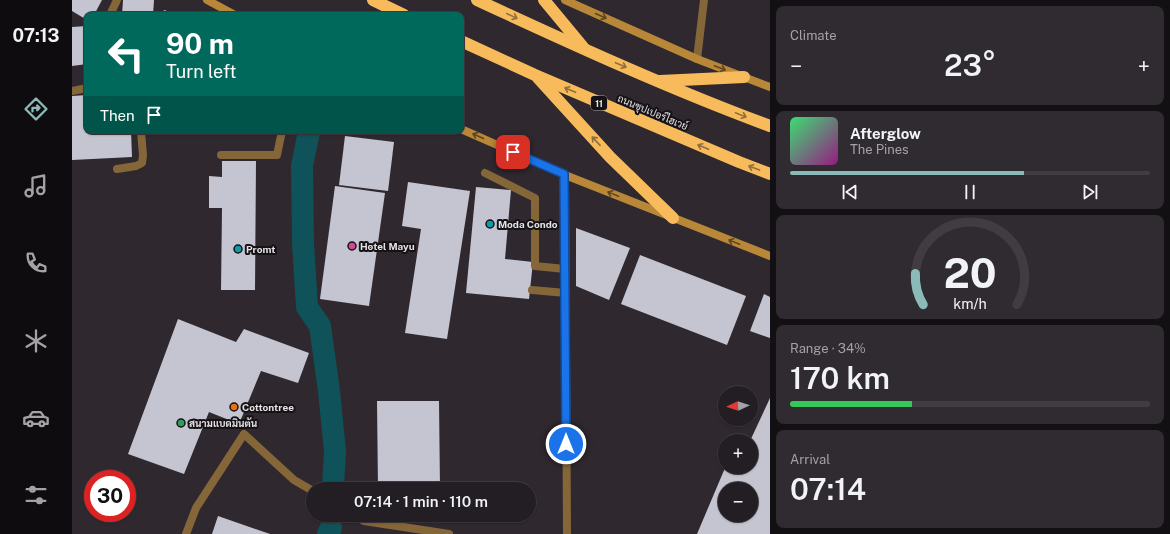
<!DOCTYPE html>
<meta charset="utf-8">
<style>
body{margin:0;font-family:"Public Sans",Sarabun,sans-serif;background:#2f2b30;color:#f1f3f6;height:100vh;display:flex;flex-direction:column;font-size:15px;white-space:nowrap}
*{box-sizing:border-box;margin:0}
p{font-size:13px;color:#a3a2a6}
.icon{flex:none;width:22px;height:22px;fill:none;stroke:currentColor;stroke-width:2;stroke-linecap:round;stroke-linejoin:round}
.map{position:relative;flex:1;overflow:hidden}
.details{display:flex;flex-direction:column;gap:6px;padding:6px;background:#131013;width:400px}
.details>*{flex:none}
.top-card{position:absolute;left:12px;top:12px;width:380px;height:122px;border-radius:8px;box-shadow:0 1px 3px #0004,0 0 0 1px #403c41;background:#00695c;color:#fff;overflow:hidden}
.needle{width:26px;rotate:266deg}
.buttons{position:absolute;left:646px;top:386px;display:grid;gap:8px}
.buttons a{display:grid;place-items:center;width:40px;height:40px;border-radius:50%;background:#231e23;box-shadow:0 1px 3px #0004,0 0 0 1px #403c41;font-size:20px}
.speed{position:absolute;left:12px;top:470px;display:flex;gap:8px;font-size:20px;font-weight:700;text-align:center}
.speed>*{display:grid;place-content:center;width:52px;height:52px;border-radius:50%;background:#231e23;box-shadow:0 1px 3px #0004,0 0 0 1px #403c41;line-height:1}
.speed .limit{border:6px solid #d22;background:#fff;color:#111}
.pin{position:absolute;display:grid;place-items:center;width:34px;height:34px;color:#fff;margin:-17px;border-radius:8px;box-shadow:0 2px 6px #0006}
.me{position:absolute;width:44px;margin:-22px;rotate:0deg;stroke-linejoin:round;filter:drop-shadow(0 0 3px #0008)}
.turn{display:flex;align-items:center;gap:14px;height:84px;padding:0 16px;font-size:18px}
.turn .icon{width:52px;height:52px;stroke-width:2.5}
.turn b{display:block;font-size:28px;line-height:34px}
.then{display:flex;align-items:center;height:38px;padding:0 16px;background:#0003;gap:8px;font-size:15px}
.big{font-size:30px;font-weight:600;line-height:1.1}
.details .tile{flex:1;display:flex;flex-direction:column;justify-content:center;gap:6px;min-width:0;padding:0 14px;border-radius:8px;background:#2f2b30}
.details .dial{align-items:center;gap:0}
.dial svg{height:104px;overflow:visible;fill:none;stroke:#403c41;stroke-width:7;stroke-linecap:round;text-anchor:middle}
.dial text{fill:#f1f3f6;stroke:none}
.song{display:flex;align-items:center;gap:12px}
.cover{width:48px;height:48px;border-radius:6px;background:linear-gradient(135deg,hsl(140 70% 55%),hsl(310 70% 35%))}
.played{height:4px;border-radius:2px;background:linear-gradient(90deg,#8bbbb9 65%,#403c41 65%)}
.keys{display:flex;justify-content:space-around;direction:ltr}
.heat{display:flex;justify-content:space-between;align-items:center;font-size:22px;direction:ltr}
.charge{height:6px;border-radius:3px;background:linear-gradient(90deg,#34c759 34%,#403c41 0)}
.trip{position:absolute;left:234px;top:482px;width:230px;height:40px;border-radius:20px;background:#231e23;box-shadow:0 1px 3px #0004,0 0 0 1px #403c41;font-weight:600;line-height:40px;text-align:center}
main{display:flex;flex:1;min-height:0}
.menu{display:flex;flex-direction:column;width:72px;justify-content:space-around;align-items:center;background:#0e0c0e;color:#a3a2a6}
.menu .icon{width:28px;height:28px}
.menu .on{color:#8bbbb9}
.menu b{font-size:18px;color:#f1f3f6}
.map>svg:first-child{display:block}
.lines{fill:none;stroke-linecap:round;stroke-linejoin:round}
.canal{stroke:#0f5259;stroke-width:22}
.building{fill:#c5c5d1;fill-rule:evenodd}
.lane{stroke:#856638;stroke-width:8}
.street{stroke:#856638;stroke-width:8}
.secondary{stroke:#b88737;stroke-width:8}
.highway{stroke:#f8bb5b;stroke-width:12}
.oneway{stroke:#926f3c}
.oneway2{stroke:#5e4724}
.route-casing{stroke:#114b97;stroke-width:10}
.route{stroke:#1a73e8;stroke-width:7}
.culture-dot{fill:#0f9aa8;stroke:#151215;stroke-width:1.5}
.hotel-dot{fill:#d1479c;stroke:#151215;stroke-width:1.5}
.food-dot{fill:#e8710a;stroke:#151215;stroke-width:1.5}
.leisure-dot{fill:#2e9e5b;stroke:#151215;stroke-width:1.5}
.labels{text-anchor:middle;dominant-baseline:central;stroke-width:4;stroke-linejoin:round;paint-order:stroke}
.shield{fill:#151215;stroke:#a7a3a7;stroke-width:1}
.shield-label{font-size:9px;font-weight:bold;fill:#e6e1e5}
.street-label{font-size:10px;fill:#e6e1e5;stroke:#151215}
.poi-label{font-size:10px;font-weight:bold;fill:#e6e1e5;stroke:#151215;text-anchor:start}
</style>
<main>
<nav class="menu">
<b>07:13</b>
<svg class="icon on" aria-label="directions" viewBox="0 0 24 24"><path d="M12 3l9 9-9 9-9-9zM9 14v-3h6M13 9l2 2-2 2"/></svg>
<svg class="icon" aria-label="music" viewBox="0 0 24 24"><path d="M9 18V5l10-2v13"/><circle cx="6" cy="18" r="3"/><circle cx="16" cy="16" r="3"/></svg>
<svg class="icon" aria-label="phone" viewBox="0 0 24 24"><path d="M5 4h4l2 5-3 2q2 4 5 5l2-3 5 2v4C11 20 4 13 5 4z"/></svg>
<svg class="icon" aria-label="climate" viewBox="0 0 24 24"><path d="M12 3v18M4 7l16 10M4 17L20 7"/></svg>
<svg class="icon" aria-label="car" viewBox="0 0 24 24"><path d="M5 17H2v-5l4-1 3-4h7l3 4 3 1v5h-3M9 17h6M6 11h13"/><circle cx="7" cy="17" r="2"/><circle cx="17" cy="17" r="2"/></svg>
<svg class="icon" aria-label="filters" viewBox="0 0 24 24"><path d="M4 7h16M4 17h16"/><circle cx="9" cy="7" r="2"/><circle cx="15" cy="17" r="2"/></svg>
</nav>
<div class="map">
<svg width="698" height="534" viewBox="0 0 698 534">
<rect width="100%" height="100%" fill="#2f282f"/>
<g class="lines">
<!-- canal -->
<g class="canal">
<polyline points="237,131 230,166 231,243 235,307 248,326 257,391 263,451 261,487"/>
<polyline points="256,534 259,528"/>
</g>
</g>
<!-- building -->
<g class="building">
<polygon points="0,0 30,0 22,15 15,15 15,20 0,11"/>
<polygon points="51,0 82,0 81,15 50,15"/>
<polygon points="92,10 107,15 90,15"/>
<polygon points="15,26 15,64 0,66 0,27"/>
<polygon points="15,95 15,131 59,131 60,157 0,160 0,96"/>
<polygon points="273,136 322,142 316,191 267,185"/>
<polygon points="150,161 184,161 183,290 149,290 150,208 137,208 137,176 150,177"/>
<polygon points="336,182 398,191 375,339 333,333 349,229 330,226"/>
<polygon points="263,186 313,193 297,306 248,299"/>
<polygon points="404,187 439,190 433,259 461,262 457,299 394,293"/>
<polygon points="504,228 558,248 537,300 504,286"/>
<polygon points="568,255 674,296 655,345 549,304"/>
<polygon points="692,294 698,297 698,338 678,331"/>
<polygon points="106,319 164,342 172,329 237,353 226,383 189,371 167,424 137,412 112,474 56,454"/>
<path d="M698 398V534H625L653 468 679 467 678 441ZM653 489H679V515H653Z"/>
<polygon points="305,401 367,401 368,489 306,489"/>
<polygon points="146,516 198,534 140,534"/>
</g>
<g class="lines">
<!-- lane -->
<polyline class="lane" points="38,15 45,0"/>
<!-- street -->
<g class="street">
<polyline points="625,59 632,0"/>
<polyline points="0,91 15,88"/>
<polyline points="149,155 205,155 210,131"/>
<polyline points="45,169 64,166 70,163 71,155 69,131"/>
<polyline points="413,173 463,198 463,266 493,269"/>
<polyline points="493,175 495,534"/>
<polyline points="460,290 494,293"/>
<polyline points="281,515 292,521 377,534"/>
<polyline points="114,534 124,508 172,434 222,480 241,491"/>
</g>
<!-- secondary -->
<g class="secondary">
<polyline points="135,0 163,15"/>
<polyline points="493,0 625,59 698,87"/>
<polyline points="389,129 493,175 698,256"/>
</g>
<!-- highway -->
<g class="highway">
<polyline points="301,0 332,15"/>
<path d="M405 0C502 45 598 89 698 126"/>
<polyline points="472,0 511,47"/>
<polyline points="389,41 463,75 667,162 698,174"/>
<polyline points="466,78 538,157 601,218"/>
<polyline points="588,81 672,77"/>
</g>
</g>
<!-- one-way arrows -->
<defs><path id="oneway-shaft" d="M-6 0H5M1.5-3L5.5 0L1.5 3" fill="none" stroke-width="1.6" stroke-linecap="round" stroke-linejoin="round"/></defs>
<g class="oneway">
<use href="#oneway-shaft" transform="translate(440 16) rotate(25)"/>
<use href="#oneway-shaft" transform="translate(549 65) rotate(23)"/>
<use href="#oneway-shaft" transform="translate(498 90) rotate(-157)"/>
<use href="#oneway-shaft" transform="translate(669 115) rotate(22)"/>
<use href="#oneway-shaft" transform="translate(524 141) rotate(-133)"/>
<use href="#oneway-shaft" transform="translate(631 147) rotate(-157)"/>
<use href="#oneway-shaft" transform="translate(682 168) rotate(-160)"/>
</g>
<g class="oneway2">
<use href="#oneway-shaft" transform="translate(529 16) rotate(24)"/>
<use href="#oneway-shaft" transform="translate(648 68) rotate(21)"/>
<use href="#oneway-shaft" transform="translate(406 136) rotate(-156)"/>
<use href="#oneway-shaft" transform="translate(541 194) rotate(-158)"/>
<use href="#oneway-shaft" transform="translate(662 242) rotate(-158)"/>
</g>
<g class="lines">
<!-- route casing -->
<g class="route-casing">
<polyline id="route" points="441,152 492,174 494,444"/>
</g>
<!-- route -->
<use href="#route" class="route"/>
</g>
<!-- markers -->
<g class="culture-dot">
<circle cx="418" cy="224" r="4"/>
<circle cx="166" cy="249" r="4"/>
</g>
<circle class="hotel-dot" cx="280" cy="246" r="4"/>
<circle class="food-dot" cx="162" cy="407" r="4"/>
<circle class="leisure-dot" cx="109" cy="423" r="4"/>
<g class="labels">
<!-- shield labels -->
<rect class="shield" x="519" y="96" width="16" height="14" rx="3"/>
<g class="shield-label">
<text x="527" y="103">11</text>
</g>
<!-- street labels -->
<g class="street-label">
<text transform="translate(581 112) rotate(23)">ถนนซุปเปอร์ไฮเวย์</text>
</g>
<!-- poi labels -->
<g class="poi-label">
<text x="426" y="224">Moda Condo</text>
<text x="288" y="246">Hotel Mayu</text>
<text x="174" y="249">Promt</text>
<text x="170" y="407">Cottontree</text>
<text x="117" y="423">สนามแบดมินตัน</text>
</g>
</g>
</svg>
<div class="buttons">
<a><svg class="needle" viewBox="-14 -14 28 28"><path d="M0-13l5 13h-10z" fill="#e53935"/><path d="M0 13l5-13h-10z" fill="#a3a2a6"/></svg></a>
<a>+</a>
<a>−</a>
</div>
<div class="speed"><div class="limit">30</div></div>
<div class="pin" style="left:441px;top:152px;background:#d93025"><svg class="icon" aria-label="arrive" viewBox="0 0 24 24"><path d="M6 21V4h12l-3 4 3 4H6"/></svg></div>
<svg class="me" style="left:494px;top:444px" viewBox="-20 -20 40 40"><circle r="17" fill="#1a73e8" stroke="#fff" stroke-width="3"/><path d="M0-11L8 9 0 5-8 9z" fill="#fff"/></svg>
<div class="trip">07:14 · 1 min · 110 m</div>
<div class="top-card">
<div class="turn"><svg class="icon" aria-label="left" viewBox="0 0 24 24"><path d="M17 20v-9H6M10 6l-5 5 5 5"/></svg><div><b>90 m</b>Turn left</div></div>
<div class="then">Then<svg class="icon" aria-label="arrive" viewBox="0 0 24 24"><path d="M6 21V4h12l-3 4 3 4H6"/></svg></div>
</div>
</div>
<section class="details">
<div class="tile"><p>Climate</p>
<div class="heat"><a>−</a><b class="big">23°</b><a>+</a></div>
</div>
<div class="tile">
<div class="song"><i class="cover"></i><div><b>Afterglow</b><p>The Pines</p></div></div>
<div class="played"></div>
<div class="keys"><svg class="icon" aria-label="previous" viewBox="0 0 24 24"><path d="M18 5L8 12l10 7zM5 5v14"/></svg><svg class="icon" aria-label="pause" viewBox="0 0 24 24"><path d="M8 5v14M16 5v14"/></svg><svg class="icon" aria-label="next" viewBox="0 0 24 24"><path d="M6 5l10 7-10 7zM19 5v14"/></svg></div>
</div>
<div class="tile dial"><svg viewBox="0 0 100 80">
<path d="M14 69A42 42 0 1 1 86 69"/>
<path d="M14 69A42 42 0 0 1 8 45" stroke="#8bbbb9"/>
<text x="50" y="56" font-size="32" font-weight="700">20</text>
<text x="50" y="72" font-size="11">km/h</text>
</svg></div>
<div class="tile"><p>Range · 34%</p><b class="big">170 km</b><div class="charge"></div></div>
<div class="tile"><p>Arrival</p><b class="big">07:14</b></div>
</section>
</main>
